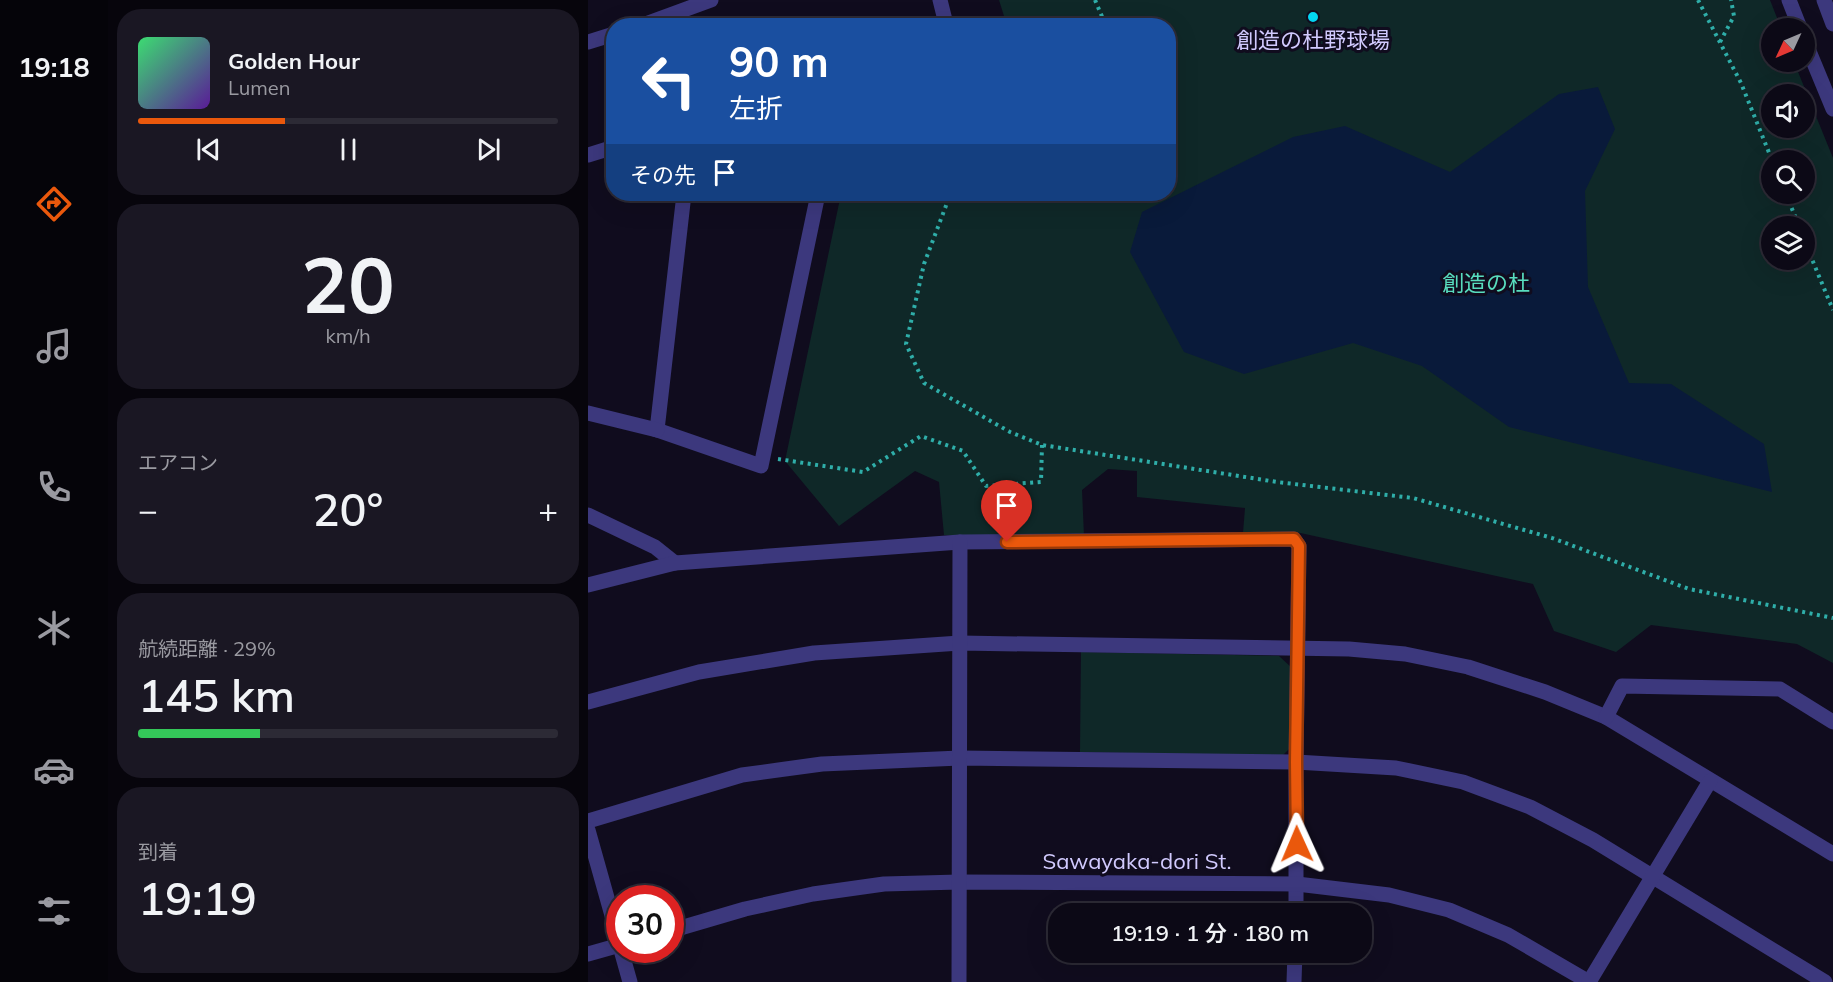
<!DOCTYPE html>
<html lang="ja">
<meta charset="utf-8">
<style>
body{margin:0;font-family:Mulish,"Noto Sans JP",sans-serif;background:#1a1723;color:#f1f3f6;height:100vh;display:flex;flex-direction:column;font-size:22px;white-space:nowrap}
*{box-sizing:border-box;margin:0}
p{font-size:20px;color:#9a9aa1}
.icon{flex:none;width:33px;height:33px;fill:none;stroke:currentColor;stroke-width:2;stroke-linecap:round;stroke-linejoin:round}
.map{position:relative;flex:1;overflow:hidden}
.side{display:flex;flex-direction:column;gap:9px;padding:9px;background:#07050c;width:480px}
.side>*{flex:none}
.top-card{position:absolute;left:18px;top:18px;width:570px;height:183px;border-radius:24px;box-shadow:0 6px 24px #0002,0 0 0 2px #2c2a35;background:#1a4fa0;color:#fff;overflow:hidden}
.needle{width:39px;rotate:226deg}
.controls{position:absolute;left:1173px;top:18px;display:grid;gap:12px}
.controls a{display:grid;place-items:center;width:54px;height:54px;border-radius:50%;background:#0c0916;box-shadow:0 6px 24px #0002,0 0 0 2px #2c2a35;font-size:30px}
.speed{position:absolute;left:18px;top:885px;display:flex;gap:12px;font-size:30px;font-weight:700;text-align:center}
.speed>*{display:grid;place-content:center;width:78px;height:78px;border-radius:50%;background:#0c0916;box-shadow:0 6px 24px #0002,0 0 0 2px #2c2a35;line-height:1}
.speed .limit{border:9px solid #d22;background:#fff;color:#111}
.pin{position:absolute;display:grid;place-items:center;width:51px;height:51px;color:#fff;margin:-62px -26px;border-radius:50% 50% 50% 0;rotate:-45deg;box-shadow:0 0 6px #0007}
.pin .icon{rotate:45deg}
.me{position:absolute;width:66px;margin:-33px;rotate:359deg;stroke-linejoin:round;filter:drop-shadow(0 0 4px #0008)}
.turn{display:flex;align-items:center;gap:21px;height:126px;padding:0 24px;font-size:27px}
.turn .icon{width:78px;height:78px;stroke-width:2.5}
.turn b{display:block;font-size:42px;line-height:51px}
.then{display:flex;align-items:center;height:57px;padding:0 24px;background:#0003;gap:12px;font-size:22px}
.big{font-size:45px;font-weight:600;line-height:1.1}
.side .widget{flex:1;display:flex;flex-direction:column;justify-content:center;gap:9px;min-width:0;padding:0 21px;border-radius:24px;background:#1a1723}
.side .dial{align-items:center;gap:0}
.dial b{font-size:78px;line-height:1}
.song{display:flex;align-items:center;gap:18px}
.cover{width:72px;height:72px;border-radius:9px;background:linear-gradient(135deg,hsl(140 70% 55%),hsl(270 70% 35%))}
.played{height:6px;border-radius:3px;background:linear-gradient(90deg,#ea580c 35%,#2c2a35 35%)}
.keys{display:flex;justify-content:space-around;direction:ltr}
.heat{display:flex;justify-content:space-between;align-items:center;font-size:33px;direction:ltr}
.charge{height:9px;border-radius:4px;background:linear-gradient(90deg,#34c759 29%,#2c2a35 0)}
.trip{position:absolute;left:460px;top:903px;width:324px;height:60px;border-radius:24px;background:#0c0916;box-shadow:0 6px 24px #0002,0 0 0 2px #2c2a35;font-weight:600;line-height:60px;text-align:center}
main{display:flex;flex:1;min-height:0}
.tab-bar{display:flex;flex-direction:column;width:108px;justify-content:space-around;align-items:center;background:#050409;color:#9a9aa1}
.tab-bar .icon{width:42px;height:42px}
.tab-bar .on{color:#ea580c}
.tab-bar b{font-size:27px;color:#f1f3f6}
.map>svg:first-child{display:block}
.green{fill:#0f2828;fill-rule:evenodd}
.water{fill:#091a3a}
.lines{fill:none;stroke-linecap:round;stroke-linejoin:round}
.path{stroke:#2faea9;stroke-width:4;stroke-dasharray:3 4.5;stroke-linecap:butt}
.minor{stroke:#3c387d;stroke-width:15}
.route-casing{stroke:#983908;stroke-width:15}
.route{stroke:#ea580c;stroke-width:10}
.poi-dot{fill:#03d4f1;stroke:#100c1e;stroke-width:2}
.labels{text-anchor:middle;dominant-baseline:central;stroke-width:6;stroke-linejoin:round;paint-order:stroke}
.poi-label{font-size:22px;fill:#d1cafe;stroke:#100c1e}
.park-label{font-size:22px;fill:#58dcbe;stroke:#100c1e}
.street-label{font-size:22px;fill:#d1cafe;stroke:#100c1e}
</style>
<main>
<nav class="tab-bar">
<b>19:18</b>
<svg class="icon on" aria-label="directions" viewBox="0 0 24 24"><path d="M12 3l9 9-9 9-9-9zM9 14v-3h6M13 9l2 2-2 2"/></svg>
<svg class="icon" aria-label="music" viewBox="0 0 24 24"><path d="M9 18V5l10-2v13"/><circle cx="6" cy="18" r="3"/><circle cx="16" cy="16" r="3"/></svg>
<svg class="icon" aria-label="phone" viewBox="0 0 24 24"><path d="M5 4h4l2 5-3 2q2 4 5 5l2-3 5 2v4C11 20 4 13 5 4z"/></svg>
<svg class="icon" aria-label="climate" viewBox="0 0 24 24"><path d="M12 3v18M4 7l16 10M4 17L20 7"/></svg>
<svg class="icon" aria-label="car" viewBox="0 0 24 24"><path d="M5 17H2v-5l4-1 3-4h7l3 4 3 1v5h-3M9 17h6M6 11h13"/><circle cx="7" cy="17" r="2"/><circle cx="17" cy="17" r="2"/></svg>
<svg class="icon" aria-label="filters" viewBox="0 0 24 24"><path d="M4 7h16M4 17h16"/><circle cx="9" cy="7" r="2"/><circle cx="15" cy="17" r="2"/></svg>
</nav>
<section class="side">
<div class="widget">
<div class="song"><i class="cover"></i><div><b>Golden Hour</b><p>Lumen</p></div></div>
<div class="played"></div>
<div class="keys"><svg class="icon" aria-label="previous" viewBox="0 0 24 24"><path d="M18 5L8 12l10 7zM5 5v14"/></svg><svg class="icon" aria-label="pause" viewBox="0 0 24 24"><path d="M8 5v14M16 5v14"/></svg><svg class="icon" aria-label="next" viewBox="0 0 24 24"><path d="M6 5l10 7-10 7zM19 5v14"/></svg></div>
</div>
<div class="widget dial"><b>20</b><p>km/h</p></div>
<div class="widget"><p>エアコン</p>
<div class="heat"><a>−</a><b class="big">20°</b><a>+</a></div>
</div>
<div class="widget"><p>航続距離 · 29%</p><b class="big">145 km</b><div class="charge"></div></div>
<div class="widget"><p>到着</p><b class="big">19:19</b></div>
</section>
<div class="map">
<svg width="1245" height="982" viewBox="0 0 1245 982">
<rect width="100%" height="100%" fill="#100c1e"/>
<!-- green -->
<g class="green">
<path d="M411 0H1182L1193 28H1184V62H1206L1245 158V663L1209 644 1063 625 1028 652 966 631 945 584 708 532 655 533 657 508 549 497V471L520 469 494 490 496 536 356 535 351 482 327 471 251 526 197 461 253 194H580V26L392 25 416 16ZM1184 94H1216V128H1184ZM1184 160H1216V194H1184ZM1184 226H1216V260H1184Z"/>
<polygon points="493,652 691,656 704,668 704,746 694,756 492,752"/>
</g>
<!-- water -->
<polygon class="water" points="1010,87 1027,129 997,191 1000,287 1041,383 1083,384 1176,444 1184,492 921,427 834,366 765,343 656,374 596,352 542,252 554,212 705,137 757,126 862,172 971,94"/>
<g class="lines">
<!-- path -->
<g class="path">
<polyline points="507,0 518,26"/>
<polyline points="1110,0 1153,83 1184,160"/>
<polyline points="1132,42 1146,16 1143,0"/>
<polyline points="368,194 359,203 336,264 318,344 336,383 422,432 454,445 689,482 825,498 964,538 1101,589 1245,618"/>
<polyline points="1198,194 1211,226"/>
<polyline points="1216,240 1245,310"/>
<polyline points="190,459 275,472 333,436 375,451 398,486 453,482 454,445"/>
</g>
<!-- minor -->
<g class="minor">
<polyline points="352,0 358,24 353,26"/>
<polyline points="1201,0 1212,28"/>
<polyline points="1236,0 1245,24"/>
<polyline points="52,26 123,0"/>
<polyline points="1216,39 1245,109"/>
<polyline points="0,42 26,34"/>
<polyline points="0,155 26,147"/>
<polyline points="96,194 69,430 173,466 230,194"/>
<polyline points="0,413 69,430"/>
<polyline points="0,515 67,547 87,563"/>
<polyline points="0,585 87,563 372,542 706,539 711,546 708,762 708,914"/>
<polyline points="0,702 111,672 226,653 372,643 761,649 817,654 880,667 957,692 1018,717 1245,854"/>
<polyline points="1018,717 1034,686 1192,689 1245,722"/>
<polyline points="0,821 154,775 234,764 372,758 708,762 808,768 875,782 942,807 1005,840 1237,982"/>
<polyline points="0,830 32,944"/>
<polyline points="82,931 157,909 225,894 296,884 371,882 709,884 801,895 861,910 920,935 1001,982"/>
<polyline points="33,950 42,982"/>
<polyline points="0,954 32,945"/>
<polyline points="371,982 372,542"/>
<polyline points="706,982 707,952"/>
<polyline points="1001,982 1122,781"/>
</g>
</g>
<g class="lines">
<!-- route casing -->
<g class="route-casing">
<polyline id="route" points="419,542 706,539 711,546 708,762 709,844"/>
</g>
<!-- route -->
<use href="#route" class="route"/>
</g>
<!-- markers -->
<circle class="poi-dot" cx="725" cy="17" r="6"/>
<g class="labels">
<!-- poi labels -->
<g class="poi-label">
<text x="725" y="40">創造の杜野球場</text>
</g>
<!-- park labels -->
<g class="park-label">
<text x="898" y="283">創造の杜</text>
</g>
<!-- street labels -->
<g class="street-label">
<text x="549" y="861">Sawayaka-dori St.</text>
</g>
</g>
</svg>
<div class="controls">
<a><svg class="needle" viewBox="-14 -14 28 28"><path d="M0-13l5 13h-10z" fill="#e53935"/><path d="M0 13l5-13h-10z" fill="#9a9aa1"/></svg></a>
<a><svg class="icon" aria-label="sound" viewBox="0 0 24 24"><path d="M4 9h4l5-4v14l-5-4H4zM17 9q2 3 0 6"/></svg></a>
<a><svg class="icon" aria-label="search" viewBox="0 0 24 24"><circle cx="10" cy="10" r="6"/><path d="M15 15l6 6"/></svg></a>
<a><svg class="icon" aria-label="layers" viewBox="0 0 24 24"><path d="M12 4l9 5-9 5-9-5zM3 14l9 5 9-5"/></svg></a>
</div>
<div class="speed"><div class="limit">30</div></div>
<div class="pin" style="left:419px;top:542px;background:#d93025"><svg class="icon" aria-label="arrive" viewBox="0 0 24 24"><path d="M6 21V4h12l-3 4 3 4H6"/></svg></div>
<svg class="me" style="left:709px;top:844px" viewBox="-20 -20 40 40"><path d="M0-17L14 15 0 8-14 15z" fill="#ea580c" stroke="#fff" stroke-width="4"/></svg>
<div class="trip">19:19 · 1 分 · 180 m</div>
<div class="top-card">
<div class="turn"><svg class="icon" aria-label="left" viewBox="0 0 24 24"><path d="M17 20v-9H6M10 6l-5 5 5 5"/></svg><div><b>90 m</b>左折</div></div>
<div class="then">その先<svg class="icon" aria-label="arrive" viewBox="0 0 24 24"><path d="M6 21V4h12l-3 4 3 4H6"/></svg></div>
</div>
</div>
</main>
